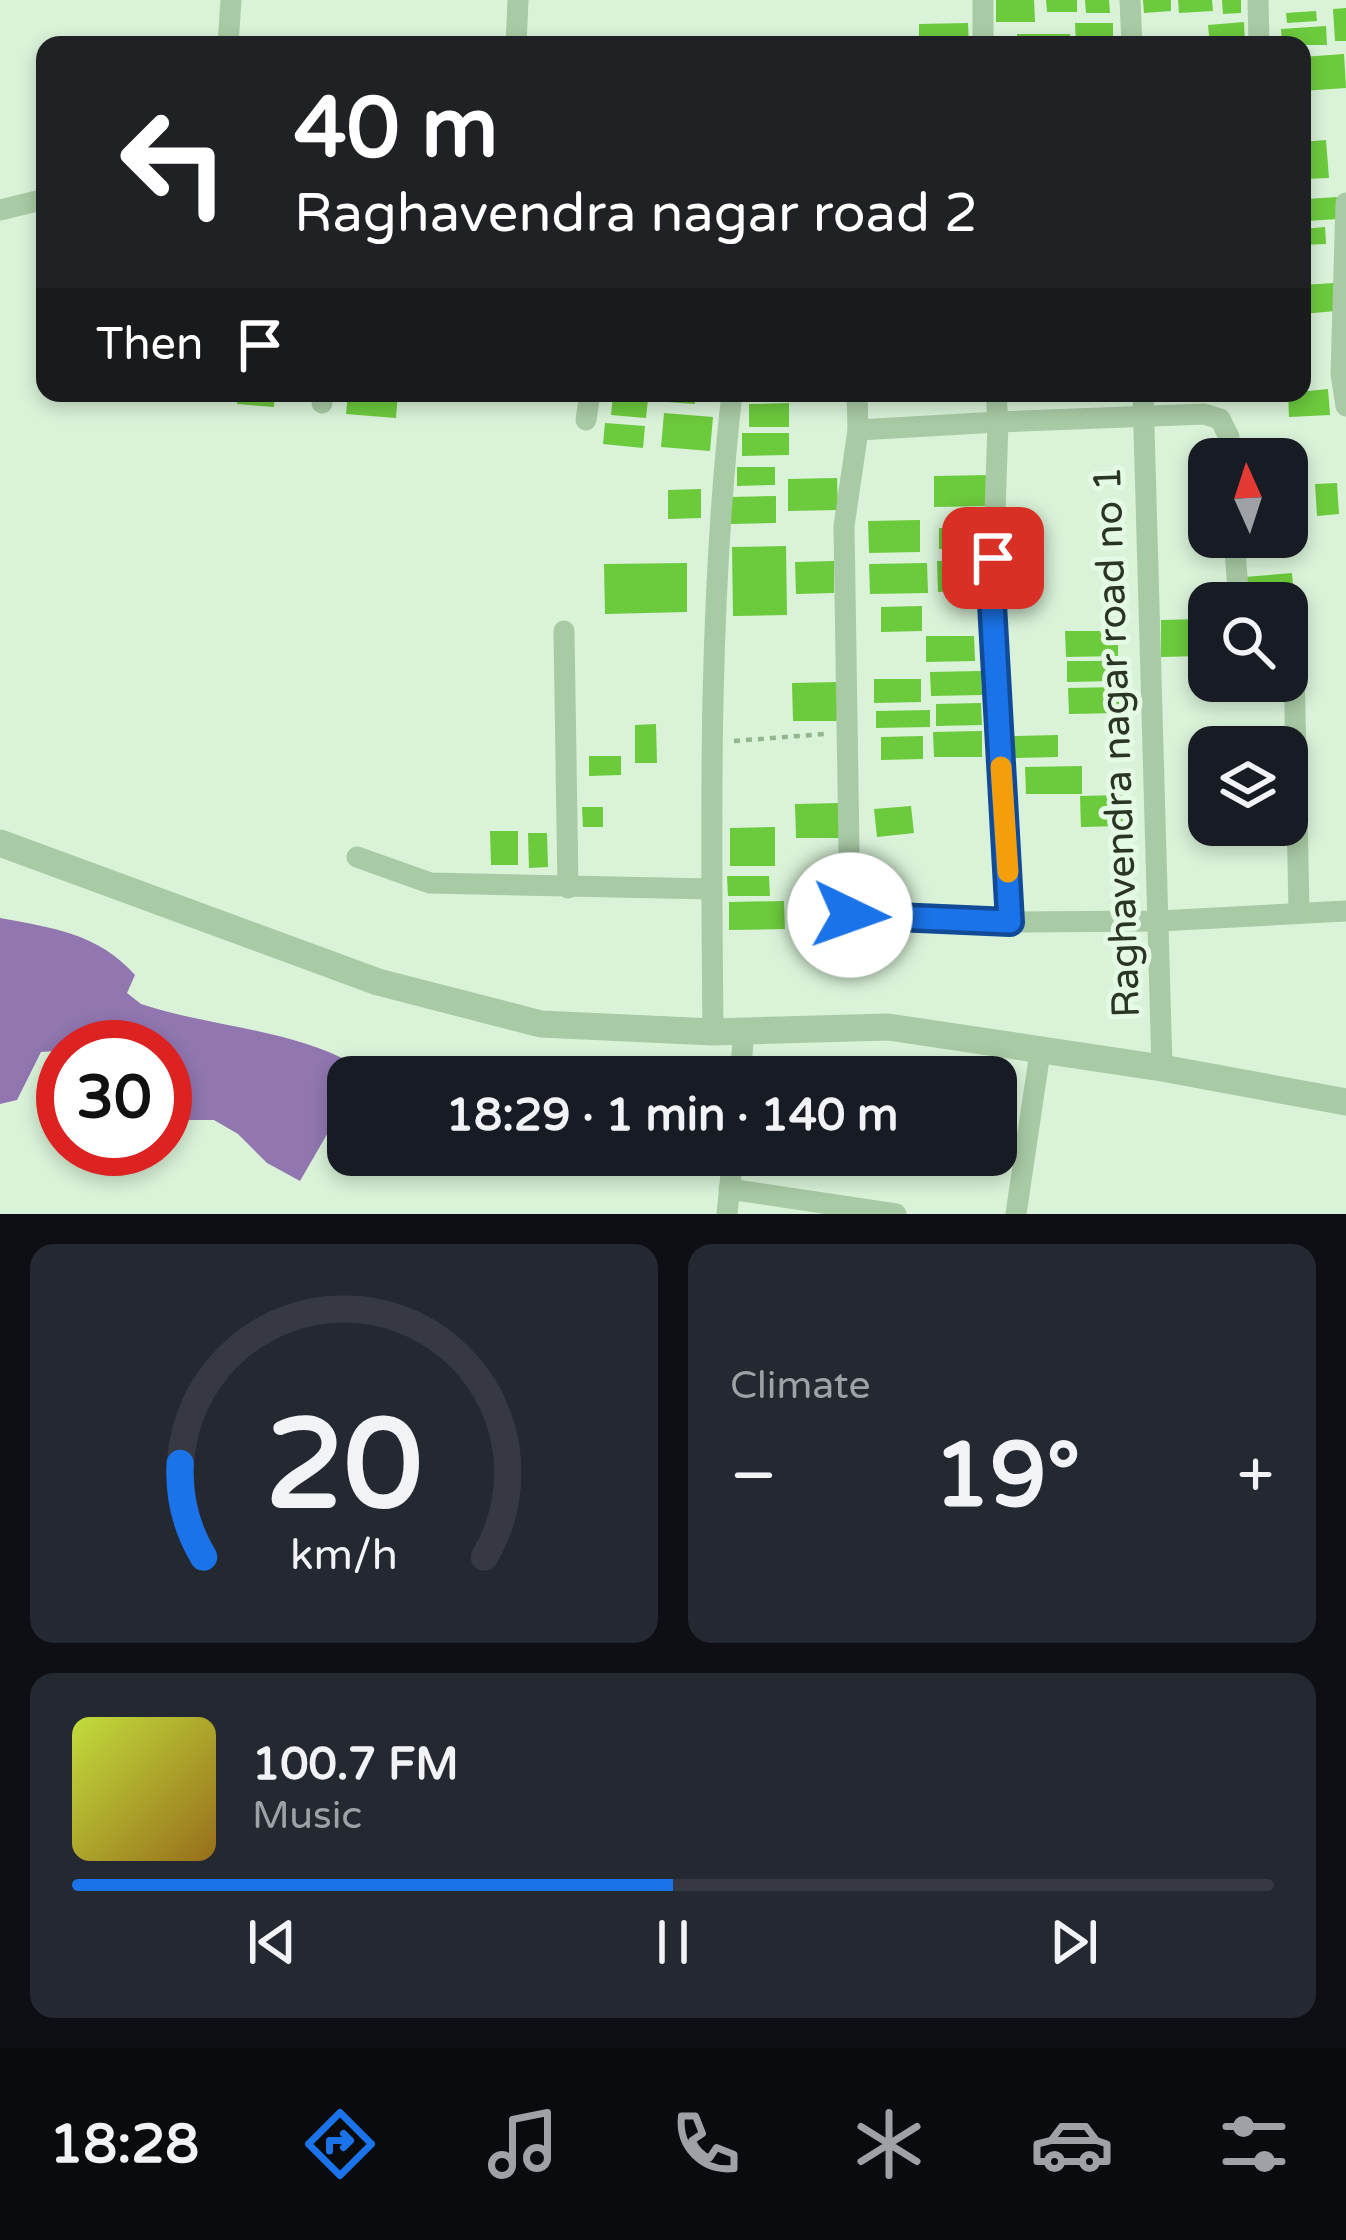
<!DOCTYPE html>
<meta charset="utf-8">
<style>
body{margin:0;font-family:"Varela Round",sans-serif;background:#242831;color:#f1f3f6;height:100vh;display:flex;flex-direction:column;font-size:45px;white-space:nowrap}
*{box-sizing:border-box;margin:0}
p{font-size:39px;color:#9ea1a6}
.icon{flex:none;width:66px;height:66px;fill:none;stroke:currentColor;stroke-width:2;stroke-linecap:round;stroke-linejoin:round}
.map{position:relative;height:1214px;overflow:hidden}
.side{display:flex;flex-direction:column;gap:30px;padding:30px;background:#0d0f14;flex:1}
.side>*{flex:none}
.guide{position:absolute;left:36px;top:36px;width:1275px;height:366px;border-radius:24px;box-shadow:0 6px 18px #0003;background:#202124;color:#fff;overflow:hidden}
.needle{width:78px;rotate:357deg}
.fabs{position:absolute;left:1188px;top:438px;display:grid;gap:24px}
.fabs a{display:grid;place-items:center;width:120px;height:120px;border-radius:24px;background:#171b24;box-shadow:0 6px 18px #0003;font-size:60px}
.speed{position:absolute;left:36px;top:1020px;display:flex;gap:24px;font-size:60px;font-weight:700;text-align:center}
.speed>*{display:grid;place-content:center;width:156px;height:156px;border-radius:50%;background:#171b24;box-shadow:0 6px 18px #0003;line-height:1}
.speed .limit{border:18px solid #d22;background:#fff;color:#111}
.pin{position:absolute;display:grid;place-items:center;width:102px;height:102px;color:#fff;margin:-51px;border-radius:24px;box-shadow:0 6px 18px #0006}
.me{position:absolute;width:132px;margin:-66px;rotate:93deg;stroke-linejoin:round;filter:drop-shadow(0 0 9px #0008)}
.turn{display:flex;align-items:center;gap:42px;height:252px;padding:0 60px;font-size:54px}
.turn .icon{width:156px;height:156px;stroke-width:2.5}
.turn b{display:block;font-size:84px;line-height:102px}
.then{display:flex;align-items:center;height:114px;padding:0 60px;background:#0003;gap:24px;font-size:45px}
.big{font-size:90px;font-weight:700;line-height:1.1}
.side .tile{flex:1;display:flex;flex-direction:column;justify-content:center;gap:18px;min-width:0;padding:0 42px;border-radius:24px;background:#242831}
.side .dial{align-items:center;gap:0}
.dial svg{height:312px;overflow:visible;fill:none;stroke:#363941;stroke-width:7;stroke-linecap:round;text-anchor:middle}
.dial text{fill:#f1f3f6;stroke:none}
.song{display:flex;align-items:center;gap:36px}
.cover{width:144px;height:144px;border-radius:18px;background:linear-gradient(135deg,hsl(70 70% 55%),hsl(40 70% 35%))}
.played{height:12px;border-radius:6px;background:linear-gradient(90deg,#1a73e8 50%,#363941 50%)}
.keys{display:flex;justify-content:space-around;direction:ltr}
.heat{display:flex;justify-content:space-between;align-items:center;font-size:66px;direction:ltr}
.side .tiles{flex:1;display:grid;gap:30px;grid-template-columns:1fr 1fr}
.tile:last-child{grid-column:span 2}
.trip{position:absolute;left:327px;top:1056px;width:690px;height:120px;border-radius:24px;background:#171b24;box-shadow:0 6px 18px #0003;font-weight:700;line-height:120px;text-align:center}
.tab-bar{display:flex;height:192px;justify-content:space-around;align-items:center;background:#090b0e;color:#9ea1a6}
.tab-bar .icon{width:84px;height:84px}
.tab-bar .selected{color:#1a73e8}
.tab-bar b{font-size:54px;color:#f1f3f6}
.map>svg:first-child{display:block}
.water{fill:#9176b0}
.building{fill:#6cca3d}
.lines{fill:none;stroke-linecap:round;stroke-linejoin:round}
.path{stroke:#93b68e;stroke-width:4.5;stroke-dasharray:6 6;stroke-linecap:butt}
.minor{stroke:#a8caa4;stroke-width:21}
.tertiary{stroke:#a8caa4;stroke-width:27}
.route-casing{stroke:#114b97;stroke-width:30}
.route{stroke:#1a73e8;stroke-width:21}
.slow{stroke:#f59e0b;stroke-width:21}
.labels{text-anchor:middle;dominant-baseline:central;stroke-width:10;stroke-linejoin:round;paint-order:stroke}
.street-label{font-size:39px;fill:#2a3526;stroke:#e5fae4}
</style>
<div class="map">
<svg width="1346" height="1214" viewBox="0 0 1346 1214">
<rect width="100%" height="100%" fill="#d9f2d8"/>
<!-- water -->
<path class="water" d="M0 918C52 928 98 933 135 975L127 993 141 1004C210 1027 288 1028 354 1064V1077H348V1098L300 1181 267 1163 238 1134 214 1120H165V1047H63V1057L55 1051 41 1052 17 1100 0 1104Z"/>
<!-- building -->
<g class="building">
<polygon points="996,0 1034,0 1035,22 996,22"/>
<polygon points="1046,0 1077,0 1077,12 1047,12"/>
<polygon points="1085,0 1109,0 1110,13 1086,13"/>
<polygon points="1143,0 1171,0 1171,11 1144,13"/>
<polygon points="1178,0 1212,0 1213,11 1179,13"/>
<polygon points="1222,0 1241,0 1241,13 1223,14"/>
<polygon points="1346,8 1346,41 1335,41 1333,9"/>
<polygon points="1316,11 1317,21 1287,23 1286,13"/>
<polygon points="1244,22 1245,45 1210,45 1208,25"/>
<polygon points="968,23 969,45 919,45 919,24"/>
<polygon points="1075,23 1113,23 1113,45 1076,45"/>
<polygon points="1326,26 1327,45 1282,45 1281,29"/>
<rect x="1017" y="34" width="53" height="11"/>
<polygon points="1344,54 1346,88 1302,91 1302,57"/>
<polygon points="1326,140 1329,178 1302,179 1302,142"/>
<polygon points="1337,197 1338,219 1307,221 1306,199"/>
<polygon points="1325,227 1326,244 1302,245 1302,229"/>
<polygon points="1334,283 1336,311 1302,314 1302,285"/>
<polygon points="1328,389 1330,415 1289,417 1288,393"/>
<polygon points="238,393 275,393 274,407 237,404"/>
<polygon points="348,393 398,393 396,418 346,414"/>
<polygon points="667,393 696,393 695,404 667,402"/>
<polygon points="1014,393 1058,393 1059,399 1014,400"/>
<polygon points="613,396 648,399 646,418 611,415"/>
<polygon points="789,403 789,427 749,427 749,404"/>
<polygon points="664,413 713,417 710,451 661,447"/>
<polygon points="605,423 645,426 643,448 603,444"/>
<polygon points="742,433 789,433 789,455 742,456"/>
<polygon points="1281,451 1282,459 1238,459 1238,455"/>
<polygon points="737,467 775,467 775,485 737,486"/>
<polygon points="990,475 990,506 934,507 934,476"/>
<polygon points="837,478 838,510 788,511 788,479"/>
<polygon points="1337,483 1339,514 1317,516 1315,484"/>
<polygon points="701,489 701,518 668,519 668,490"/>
<polygon points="776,496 776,523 730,524 730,497"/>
<polygon points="920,520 920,552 869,553 868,521"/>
<polygon points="939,528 974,528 975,548 939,549"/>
<polygon points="786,546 787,615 733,616 732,547"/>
<polygon points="1013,552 1042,552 1042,573 1013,574"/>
<polygon points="981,560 982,591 938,592 937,561"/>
<polygon points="834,561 834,593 796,594 795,562"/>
<polygon points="687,563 687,612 605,614 604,564"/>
<polygon points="927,563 928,593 870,594 869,564"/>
<polygon points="1292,573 1295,609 1287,610 1287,603 1246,603 1245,577"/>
<polygon points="922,606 922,631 881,632 881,607"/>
<polygon points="1202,619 1202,656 1161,657 1161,620"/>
<polygon points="1065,631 1118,631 1118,656 1066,657"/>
<polygon points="926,636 974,636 975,661 926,662"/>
<polygon points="1067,661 1114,661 1114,681 1067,682"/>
<polygon points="981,671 982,695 931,696 930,672"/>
<polygon points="874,679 921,679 921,702 874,703"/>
<polygon points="838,682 838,721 793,721 792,683"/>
<polygon points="1119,687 1119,713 1069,714 1068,688"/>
<polygon points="981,703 982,725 936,726 936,704"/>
<polygon points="930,710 930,727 876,728 876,711"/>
<polygon points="656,724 657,763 635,763 635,725"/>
<polygon points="982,731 982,757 934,757 933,732"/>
<polygon points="1058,735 1058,757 1015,758 1014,736"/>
<polygon points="923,736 923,759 881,760 881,737"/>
<polygon points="589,756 621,756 621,775 589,776"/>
<polygon points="1082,766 1082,794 1026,794 1025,767"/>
<polygon points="1122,795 1123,826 1081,827 1080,796"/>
<polygon points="840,803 840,838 796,838 795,804"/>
<polygon points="911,806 914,833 877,837 874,809"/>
<polygon points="582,807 603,807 603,827 583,827"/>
<polygon points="775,827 775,866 730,866 730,828"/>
<polygon points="490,831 518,831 518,865 491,865"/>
<polygon points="528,833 547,833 548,867 529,868"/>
<polygon points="727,876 769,876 770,896 728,896"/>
<polygon points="784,901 785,929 729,930 729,902"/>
</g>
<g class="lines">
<!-- path -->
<polyline class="path" points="734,741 824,734"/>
<!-- minor -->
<g class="minor">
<polyline points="983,0 983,45"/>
<polyline points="1130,0 1132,45"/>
<polyline points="1258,0 1259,45"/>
<polyline points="228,45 231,0"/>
<polyline points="516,45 518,0"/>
<polyline points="1346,203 1341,374 1346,406"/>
<polyline points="0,210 45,199"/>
<polyline points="857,393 858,430 844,526 850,915 1010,922"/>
<polyline points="1143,393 1162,1068"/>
<polyline points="322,403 323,393"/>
<polyline points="586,420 590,393"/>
<polyline points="858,430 998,422 996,393"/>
<polyline points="1230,459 1229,437 1220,419 1204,414 998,422 992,604 1010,922 1159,921 1346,911"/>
<polyline points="1234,537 1239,603"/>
<polyline points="564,631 568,888"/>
<polyline points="1287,635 1292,639 1294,662 1299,912"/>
<polyline points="357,857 430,883 711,889"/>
<path d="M713 1032C711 819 708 605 732 393"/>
<polyline points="740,1077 744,1031"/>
<polyline points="729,1189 896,1214"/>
<polyline points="727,1214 733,1155"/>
<polyline points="1016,1214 1040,1052"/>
</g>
<!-- tertiary -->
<polyline class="tertiary" points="0,843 378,982 541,1024 713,1032 888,1027 1162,1068 1346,1102"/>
</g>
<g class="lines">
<!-- route casing -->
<g class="route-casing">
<polyline id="route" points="850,915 1010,922 992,604 993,558"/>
</g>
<!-- route -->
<use href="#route" class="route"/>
<!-- slow -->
<polyline class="slow" points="1001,767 1008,872"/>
</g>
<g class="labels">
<!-- street labels -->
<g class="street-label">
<text transform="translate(1117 742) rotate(-92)">Raghavendra nagar road no 1</text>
</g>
</g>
</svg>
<div class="fabs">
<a><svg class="needle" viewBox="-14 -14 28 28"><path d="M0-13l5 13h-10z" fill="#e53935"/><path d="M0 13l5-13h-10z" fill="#9ea1a6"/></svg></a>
<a><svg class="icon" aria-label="search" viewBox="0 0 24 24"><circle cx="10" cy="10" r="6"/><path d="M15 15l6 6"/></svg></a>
<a><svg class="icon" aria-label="layers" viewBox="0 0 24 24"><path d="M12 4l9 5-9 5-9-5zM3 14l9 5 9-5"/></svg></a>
</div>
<div class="speed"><div class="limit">30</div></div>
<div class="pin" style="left:993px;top:558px;background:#d93025"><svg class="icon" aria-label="arrive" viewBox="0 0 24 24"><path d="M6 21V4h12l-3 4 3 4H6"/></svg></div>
<svg class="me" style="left:850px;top:915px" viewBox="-20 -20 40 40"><circle r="19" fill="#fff"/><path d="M0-13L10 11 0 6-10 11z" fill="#1a73e8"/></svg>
<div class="trip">18:29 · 1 min · 140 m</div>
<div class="guide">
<div class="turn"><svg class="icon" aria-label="left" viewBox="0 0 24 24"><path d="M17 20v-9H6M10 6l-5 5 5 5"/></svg><div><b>40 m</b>Raghavendra nagar road 2</div></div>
<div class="then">Then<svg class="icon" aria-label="arrive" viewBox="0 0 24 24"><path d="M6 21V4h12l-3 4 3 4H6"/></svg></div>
</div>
</div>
<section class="side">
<div class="tiles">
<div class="tile dial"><svg viewBox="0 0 100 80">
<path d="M14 69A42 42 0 1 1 86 69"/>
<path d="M14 69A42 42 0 0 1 8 45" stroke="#1a73e8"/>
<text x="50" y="56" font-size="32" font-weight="700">20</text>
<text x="50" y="72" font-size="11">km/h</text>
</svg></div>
<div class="tile"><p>Climate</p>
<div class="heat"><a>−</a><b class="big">19°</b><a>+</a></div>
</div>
<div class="tile">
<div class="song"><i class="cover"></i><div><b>100.7 FM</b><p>Music</p></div></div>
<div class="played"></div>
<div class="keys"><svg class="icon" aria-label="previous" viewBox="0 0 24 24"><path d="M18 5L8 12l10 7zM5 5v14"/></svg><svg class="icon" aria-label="pause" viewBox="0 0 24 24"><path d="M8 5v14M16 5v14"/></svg><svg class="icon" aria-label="next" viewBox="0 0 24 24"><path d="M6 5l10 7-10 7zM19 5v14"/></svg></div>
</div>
</div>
</section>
<nav class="tab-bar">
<b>18:28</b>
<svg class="icon selected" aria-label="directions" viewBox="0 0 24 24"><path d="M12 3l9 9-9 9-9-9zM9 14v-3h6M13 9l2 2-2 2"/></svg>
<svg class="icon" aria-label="music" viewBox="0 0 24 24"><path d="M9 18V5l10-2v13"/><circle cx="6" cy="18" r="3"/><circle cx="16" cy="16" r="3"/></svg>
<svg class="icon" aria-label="phone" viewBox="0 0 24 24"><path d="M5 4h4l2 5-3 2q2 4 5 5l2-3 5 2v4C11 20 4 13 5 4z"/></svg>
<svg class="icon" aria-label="climate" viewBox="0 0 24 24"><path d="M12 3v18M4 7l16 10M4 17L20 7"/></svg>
<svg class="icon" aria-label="car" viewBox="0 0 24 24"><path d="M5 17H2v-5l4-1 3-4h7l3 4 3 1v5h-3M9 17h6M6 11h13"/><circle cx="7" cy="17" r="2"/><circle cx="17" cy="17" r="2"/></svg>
<svg class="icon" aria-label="filters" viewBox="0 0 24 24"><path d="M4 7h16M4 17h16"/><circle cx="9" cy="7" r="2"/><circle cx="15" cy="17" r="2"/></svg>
</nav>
